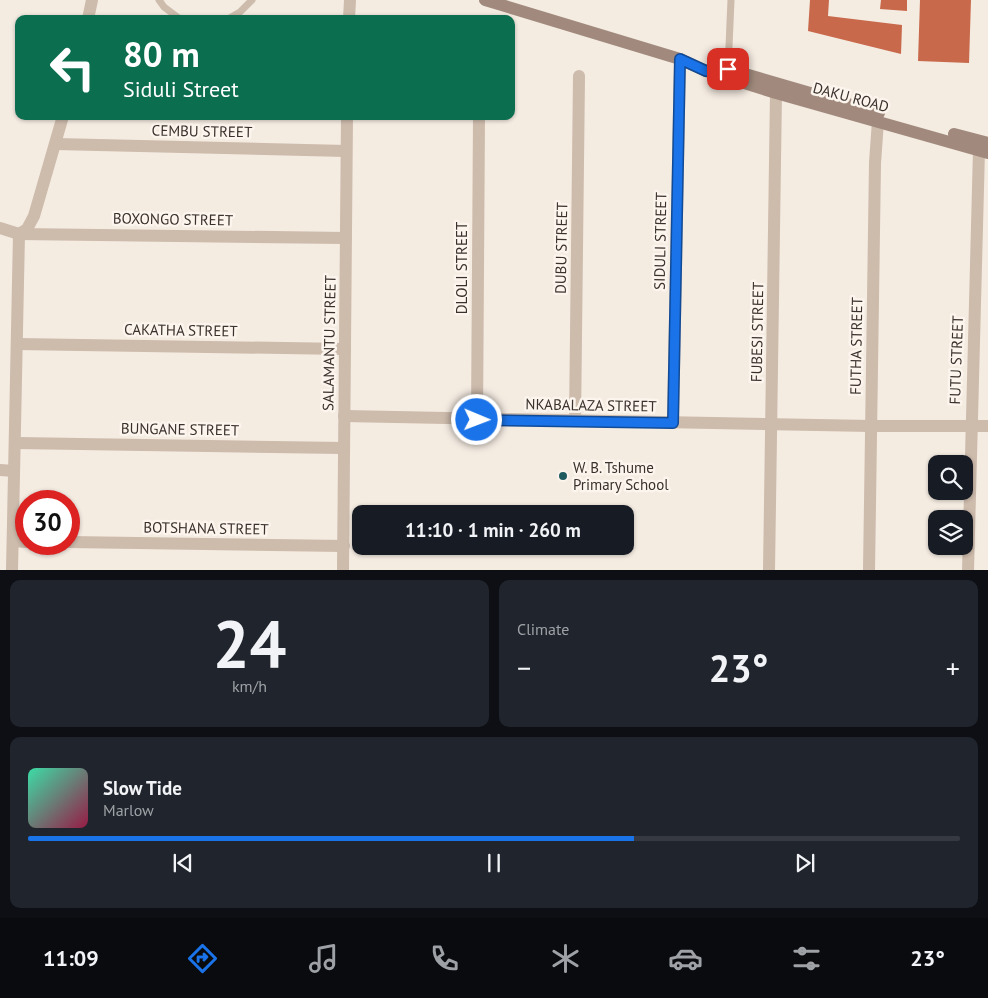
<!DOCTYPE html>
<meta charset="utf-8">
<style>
body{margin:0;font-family:"PT Sans",sans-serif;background:#20242c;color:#f1f3f6;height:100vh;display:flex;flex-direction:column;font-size:19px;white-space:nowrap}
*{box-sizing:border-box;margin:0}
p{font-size:16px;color:#9ea1a6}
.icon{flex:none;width:28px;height:28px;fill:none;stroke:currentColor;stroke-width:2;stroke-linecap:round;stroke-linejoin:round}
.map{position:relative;height:570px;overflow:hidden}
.side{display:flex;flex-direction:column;gap:10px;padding:10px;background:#0d0f14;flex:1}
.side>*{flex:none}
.banner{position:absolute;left:15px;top:15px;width:500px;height:105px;border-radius:10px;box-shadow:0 1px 4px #0004;background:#0b6e4f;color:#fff;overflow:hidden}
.buttons{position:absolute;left:928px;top:455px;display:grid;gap:10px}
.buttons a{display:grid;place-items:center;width:45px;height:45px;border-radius:10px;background:#171b24;box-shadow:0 1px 4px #0004;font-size:25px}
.speed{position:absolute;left:15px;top:490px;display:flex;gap:10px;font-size:25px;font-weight:700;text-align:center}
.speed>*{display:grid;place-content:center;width:65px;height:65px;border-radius:50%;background:#171b24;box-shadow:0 1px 4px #0004;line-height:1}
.speed .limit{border:8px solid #d22;background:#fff;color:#111}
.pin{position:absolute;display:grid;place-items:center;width:42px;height:42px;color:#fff;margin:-21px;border-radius:10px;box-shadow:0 2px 8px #0006}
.me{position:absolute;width:55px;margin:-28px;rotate:91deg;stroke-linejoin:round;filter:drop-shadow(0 0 4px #0008)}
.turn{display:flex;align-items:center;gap:18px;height:105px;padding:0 25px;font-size:22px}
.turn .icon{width:65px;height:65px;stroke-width:2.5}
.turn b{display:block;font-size:35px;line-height:42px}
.big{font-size:38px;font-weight:600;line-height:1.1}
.side .tile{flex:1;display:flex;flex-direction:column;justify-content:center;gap:8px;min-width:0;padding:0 18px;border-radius:10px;background:#20242c}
.side .dial{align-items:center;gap:0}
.dial b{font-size:65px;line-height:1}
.song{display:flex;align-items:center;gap:15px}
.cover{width:60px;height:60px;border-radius:8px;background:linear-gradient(135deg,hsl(160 70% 55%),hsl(340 70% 35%))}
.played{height:5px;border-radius:2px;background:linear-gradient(90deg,#1a73e8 65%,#363941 65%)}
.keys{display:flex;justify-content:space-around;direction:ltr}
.heat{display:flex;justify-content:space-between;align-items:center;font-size:28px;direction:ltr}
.side .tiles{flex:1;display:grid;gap:10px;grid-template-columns:1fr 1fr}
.tile:last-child{grid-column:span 2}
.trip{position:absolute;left:352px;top:505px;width:282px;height:50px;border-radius:10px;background:#171b24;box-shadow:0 1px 4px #0004;font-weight:600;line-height:50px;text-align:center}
.dock{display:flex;height:80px;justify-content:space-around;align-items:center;background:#090b0e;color:#9ea1a6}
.dock .icon{width:35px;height:35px}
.dock .active{color:#1a73e8}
.dock b{font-size:22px;color:#f1f3f6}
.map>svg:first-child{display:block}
.building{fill:#c8694b}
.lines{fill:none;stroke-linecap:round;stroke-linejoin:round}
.service{stroke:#cdbbac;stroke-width:7}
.minor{stroke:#cdbbac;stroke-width:12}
.tertiary{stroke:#cdbbac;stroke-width:12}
.secondary{stroke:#a18a7d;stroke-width:12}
.route-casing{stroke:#114b97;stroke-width:12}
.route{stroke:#1a73e8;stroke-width:9}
.poi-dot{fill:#1f5a5e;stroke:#fbf5ee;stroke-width:2}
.labels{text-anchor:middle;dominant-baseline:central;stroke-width:5;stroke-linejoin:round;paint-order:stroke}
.street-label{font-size:15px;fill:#3b302b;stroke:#fbf5ee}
.poi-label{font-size:15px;fill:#3b302b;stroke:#fbf5ee;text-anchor:start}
</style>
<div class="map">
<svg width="988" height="571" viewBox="0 0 988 571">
<rect width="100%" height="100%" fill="#f4ebe1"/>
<!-- building -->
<g class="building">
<polygon points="810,0 829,0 828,16 902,25 901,54 808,31"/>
<polygon points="881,0 907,0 907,11 880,9"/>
<polygon points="920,0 971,0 969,63 918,61"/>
</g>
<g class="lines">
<!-- service -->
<g class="service">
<polyline points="159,0 164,7 180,19"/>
<polyline points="228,19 240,12 252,0"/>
<polyline points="728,69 731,0"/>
</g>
<!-- minor -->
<g class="minor">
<polyline points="88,19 92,0"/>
<polyline points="56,144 346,151"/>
<polyline points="0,228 19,234 346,238"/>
<polyline points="17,344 345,349"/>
<polyline points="344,416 871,426 988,426"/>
<polyline points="477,420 479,116"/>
<polyline points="575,421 579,76"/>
<polyline points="673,423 680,59"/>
<polyline points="16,443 343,448"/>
<polyline points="0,470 14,471"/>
<polyline points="13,541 26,542"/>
<polyline points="69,542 344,546"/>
<polyline points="12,571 19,234 27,229 34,216 63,116"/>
<polyline points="769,571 776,93"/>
<polyline points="869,571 875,163 878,121"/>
<polyline points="968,571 979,150"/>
</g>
<!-- tertiary -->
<g class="tertiary">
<polyline points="349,19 350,0"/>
<polyline points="343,571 347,116"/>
</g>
<!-- secondary -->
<g class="secondary">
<polyline points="485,0 680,59 706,71 776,93 988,153"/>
<polyline points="711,70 728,69 879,113"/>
<polyline points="954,134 988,143"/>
</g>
</g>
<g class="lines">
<!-- route casing -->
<g class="route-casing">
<polyline id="route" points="477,420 673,423 680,59 706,71 728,69"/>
</g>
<!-- route -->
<use href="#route" class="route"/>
</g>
<!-- markers -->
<circle class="poi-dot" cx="563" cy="476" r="5"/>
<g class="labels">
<!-- street labels -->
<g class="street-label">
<text transform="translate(851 97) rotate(15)">DAKU ROAD</text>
<text transform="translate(202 131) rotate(1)">CEMBU STREET</text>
<text transform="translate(173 219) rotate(1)">BOXONGO STREET</text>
<text transform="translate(660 241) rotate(-89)">SIDULI STREET</text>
<text transform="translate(561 248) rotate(-89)">DUBU STREET</text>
<text transform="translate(461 268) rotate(-90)">DLOLI STREET</text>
<text transform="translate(181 330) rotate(1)">CAKATHA STREET</text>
<text transform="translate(757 332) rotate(-89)">FUBESI STREET</text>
<text transform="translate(329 343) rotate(-89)">SALAMANTU STREET</text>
<text transform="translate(856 346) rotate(-89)">FUTHA STREET</text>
<text transform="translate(956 360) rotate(-88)">FUTU STREET</text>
<text transform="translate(591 405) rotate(1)">NKABALAZA STREET</text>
<text transform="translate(180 429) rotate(1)">BUNGANE STREET</text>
<text transform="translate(206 528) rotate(1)">BOTSHANA STREET</text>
</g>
<!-- poi labels -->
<g class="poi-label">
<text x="573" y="467">W. B. Tshume<tspan x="573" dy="17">Primary School</tspan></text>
</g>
</g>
</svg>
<div class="buttons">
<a><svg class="icon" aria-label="search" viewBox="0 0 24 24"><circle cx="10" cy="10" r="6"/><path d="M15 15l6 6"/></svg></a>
<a><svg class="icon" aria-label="layers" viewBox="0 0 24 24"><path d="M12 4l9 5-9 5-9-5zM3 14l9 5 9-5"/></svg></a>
</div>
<div class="speed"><div class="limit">30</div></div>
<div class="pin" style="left:728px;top:69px;background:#d93025"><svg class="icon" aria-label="arrive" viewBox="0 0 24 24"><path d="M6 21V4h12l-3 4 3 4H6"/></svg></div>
<svg class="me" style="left:477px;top:420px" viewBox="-20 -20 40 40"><circle r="17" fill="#1a73e8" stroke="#fff" stroke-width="3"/><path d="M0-11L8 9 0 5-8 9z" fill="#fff"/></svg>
<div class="trip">11:10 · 1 min · 260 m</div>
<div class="banner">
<div class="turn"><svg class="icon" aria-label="left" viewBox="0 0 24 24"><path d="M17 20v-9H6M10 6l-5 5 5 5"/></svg><div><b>80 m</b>Siduli Street</div></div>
</div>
</div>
<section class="side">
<div class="tiles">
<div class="tile dial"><b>24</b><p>km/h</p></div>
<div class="tile"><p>Climate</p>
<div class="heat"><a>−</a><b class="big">23°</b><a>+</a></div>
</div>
<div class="tile">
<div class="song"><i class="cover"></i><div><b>Slow Tide</b><p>Marlow</p></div></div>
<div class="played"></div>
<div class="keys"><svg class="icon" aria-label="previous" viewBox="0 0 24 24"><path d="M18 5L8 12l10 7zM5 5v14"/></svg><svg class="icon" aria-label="pause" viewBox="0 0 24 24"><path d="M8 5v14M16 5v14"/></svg><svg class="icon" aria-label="next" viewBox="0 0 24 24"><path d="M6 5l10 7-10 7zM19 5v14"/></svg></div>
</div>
</div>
</section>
<nav class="dock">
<b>11:09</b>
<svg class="icon active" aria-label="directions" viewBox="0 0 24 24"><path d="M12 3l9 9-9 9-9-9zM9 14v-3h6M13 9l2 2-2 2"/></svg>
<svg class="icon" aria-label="music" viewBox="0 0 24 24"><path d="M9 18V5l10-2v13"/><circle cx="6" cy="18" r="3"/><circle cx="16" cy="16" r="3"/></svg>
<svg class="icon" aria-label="phone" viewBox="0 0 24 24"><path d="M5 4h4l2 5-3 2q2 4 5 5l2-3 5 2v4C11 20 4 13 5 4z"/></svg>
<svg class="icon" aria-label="climate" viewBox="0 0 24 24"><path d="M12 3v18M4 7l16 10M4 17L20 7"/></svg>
<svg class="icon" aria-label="car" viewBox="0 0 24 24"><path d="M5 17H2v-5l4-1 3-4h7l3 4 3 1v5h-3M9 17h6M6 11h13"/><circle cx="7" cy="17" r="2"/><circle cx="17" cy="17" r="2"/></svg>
<svg class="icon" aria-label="filters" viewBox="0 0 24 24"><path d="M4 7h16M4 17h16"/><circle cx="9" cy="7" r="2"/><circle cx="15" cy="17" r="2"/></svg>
<b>23°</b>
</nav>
